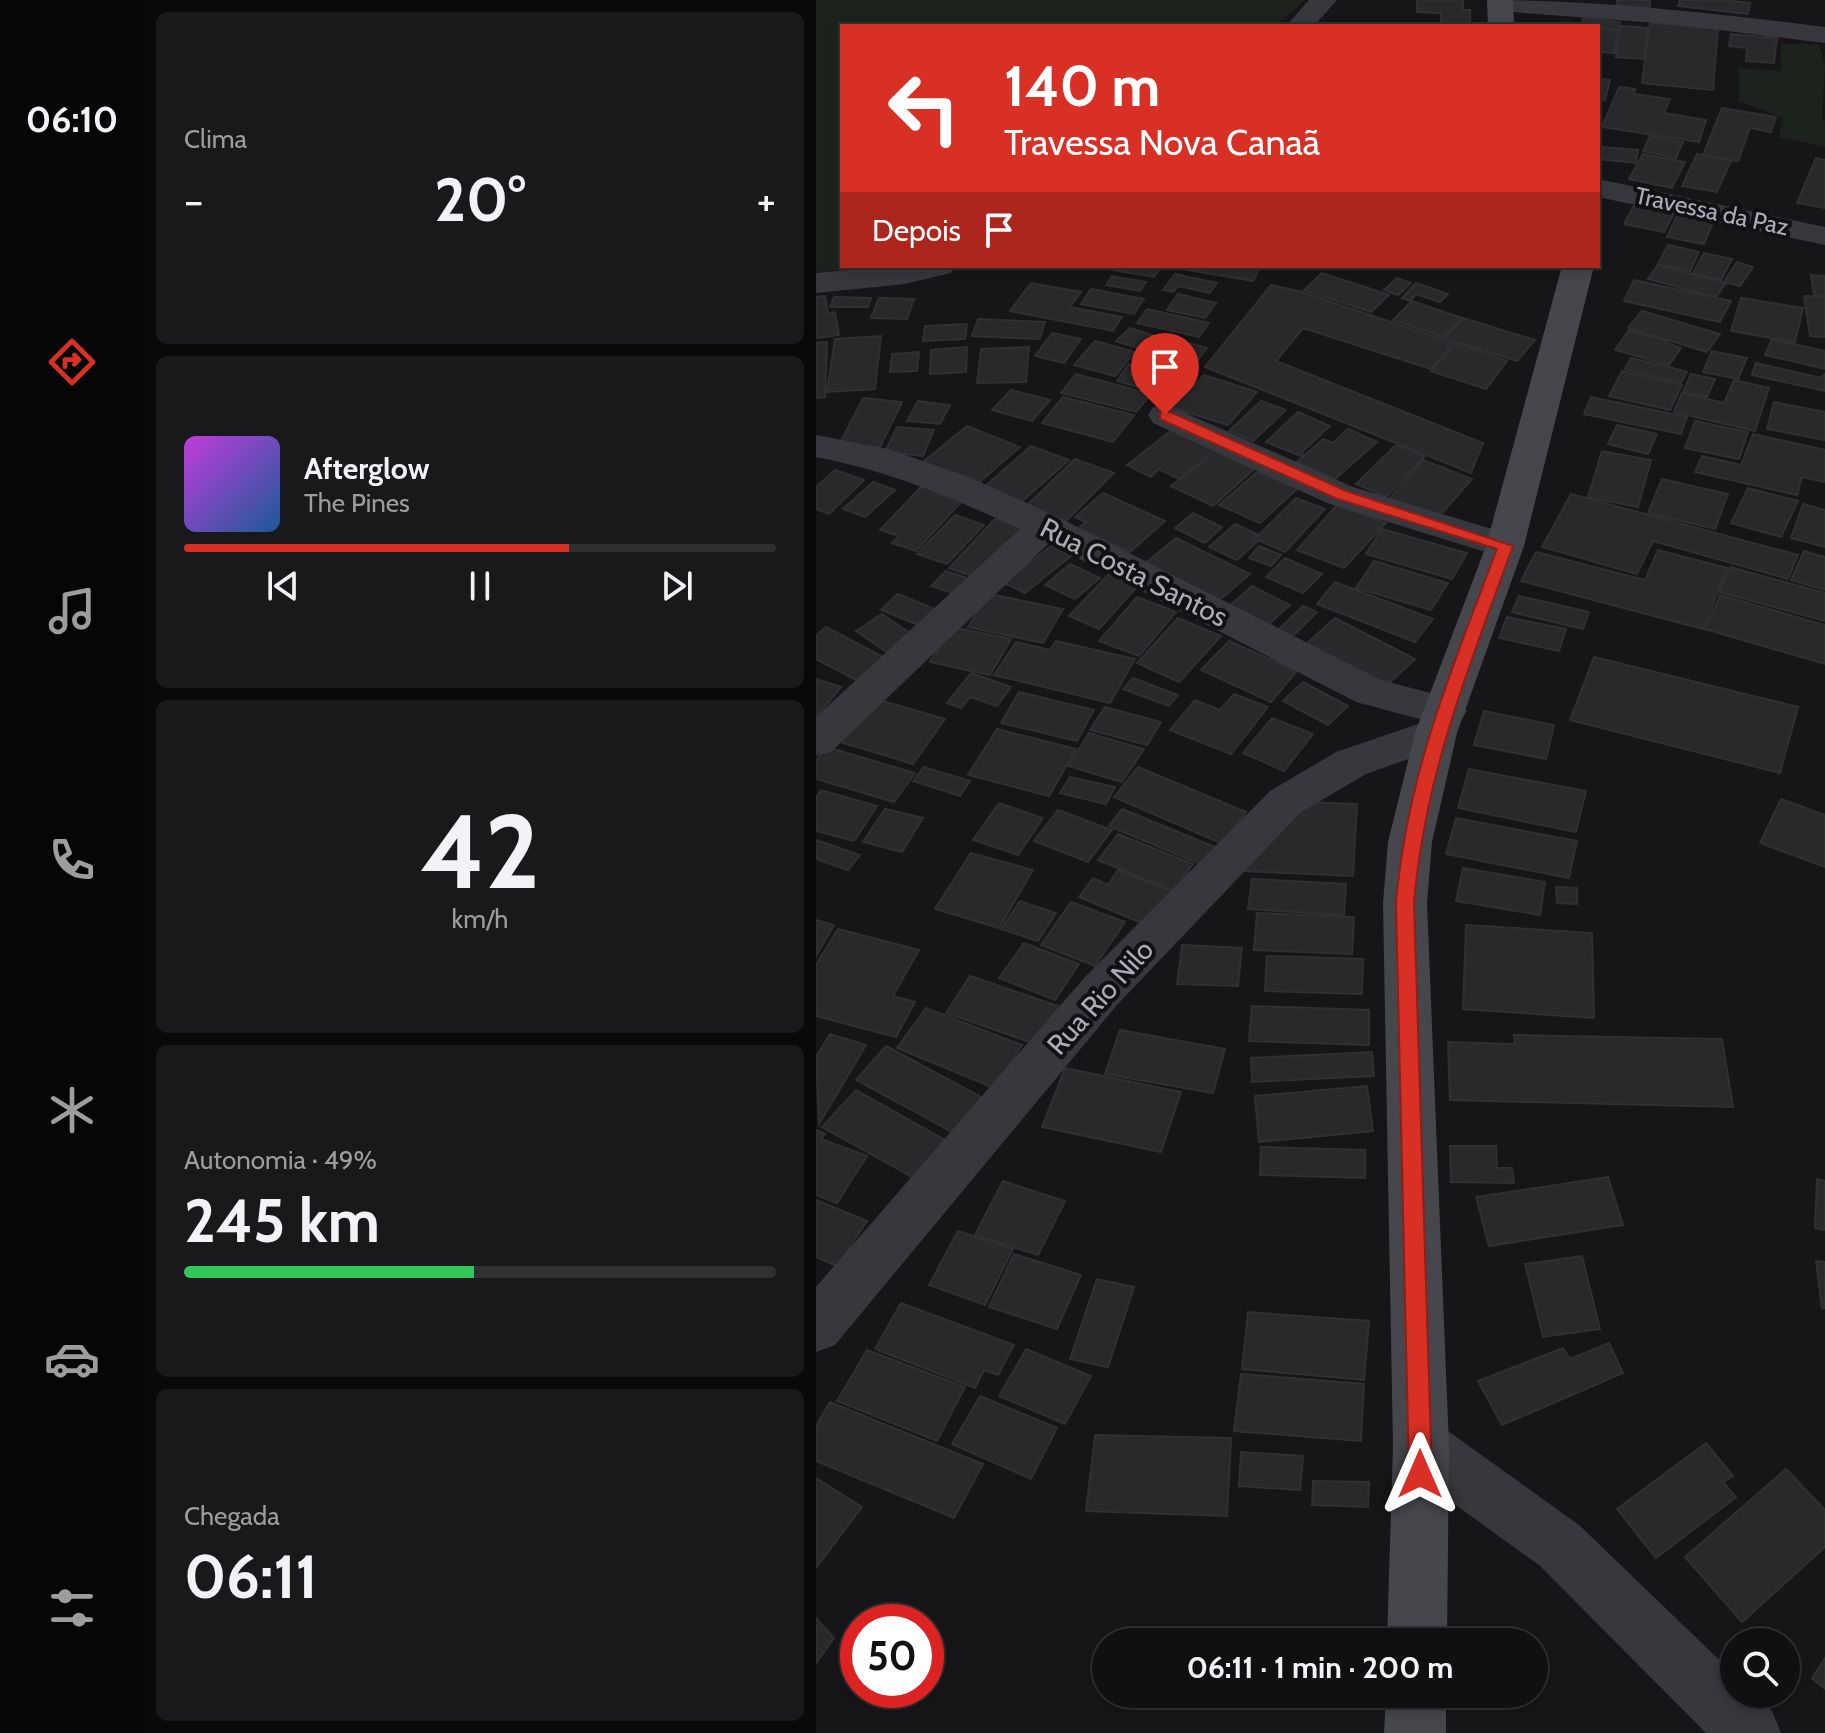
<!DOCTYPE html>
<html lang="pt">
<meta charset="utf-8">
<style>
body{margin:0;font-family:Cabin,sans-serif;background:#19191b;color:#f1f3f6;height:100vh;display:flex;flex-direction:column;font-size:30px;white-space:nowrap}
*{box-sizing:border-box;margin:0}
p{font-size:26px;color:#9c9d9f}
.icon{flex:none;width:44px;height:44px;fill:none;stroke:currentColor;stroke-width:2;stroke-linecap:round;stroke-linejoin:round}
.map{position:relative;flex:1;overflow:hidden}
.details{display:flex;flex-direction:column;gap:12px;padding:12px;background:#09090a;width:672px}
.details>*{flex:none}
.top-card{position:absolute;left:24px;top:24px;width:760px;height:244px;border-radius:0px;box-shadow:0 4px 12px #0003,0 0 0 2px #303032;background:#d93025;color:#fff;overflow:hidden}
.controls{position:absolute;left:904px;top:1628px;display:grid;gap:16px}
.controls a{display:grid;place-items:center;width:80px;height:80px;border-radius:50%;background:#101012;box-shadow:0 4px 12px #0003,0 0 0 2px #303032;font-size:40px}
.speed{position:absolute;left:24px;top:1604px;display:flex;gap:16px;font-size:40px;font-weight:700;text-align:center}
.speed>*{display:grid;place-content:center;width:104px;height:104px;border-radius:50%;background:#101012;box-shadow:0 4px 12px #0003,0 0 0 2px #303032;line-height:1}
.speed .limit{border:12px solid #d22;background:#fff;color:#111}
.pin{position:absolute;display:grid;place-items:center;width:68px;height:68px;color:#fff;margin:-82px -34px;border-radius:50% 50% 50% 0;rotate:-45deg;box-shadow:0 0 8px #0007}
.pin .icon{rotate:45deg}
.me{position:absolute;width:88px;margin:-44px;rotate:0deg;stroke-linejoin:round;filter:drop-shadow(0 0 6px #0008)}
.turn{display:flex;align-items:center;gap:28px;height:168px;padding:0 32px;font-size:36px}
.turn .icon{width:104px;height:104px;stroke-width:2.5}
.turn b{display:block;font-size:56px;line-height:68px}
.then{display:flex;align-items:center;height:76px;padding:0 32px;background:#0003;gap:16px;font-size:30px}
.big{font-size:60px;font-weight:700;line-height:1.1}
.details .card{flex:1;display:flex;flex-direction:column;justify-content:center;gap:12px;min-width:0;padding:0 28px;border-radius:12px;background:#19191b}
.details .dial{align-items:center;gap:0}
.dial b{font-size:104px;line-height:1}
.song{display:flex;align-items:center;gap:24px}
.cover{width:96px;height:96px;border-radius:12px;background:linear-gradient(135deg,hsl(290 70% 55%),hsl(210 70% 35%))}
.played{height:8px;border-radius:4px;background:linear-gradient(90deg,#d93025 65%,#303032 65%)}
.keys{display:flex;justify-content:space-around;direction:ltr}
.heat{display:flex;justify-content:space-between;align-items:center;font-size:44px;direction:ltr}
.charge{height:12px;border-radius:6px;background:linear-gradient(90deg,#34c759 49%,#303032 0)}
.trip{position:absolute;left:276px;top:1628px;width:456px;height:80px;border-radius:40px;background:#101012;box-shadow:0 4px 12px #0003,0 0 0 2px #303032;font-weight:700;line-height:80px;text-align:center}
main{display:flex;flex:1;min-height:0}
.tabs{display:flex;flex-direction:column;width:144px;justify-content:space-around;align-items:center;background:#060607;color:#9c9d9f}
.tabs .icon{width:56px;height:56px}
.tabs .on{color:#d93025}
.tabs b{font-size:36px;color:#f1f3f6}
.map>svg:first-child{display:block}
.green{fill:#1c231d}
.building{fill:#29292c;stroke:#303034;stroke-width:2}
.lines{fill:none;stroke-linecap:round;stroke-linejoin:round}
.street{fill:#37383d;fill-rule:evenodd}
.secondary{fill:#45474d;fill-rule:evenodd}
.route{fill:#d93025;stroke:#8d1f18;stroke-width:2}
.labels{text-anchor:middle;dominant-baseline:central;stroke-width:8;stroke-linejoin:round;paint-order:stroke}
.far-street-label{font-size:24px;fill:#a8adb8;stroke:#111113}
.street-label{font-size:28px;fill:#a8adb8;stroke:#111113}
</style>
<main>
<nav class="tabs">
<b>06:10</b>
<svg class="icon on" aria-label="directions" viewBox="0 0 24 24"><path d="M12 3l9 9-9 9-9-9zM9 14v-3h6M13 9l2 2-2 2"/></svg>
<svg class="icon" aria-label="music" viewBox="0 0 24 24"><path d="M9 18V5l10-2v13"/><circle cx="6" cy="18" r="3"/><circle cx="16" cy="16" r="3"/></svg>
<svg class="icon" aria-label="phone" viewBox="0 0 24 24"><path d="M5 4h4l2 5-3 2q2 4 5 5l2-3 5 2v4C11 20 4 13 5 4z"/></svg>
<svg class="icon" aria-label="climate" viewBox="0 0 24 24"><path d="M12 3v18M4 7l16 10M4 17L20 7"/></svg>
<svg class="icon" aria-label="car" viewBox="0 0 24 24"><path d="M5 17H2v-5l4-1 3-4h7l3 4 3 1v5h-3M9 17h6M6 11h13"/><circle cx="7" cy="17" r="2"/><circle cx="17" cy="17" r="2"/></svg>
<svg class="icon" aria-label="filters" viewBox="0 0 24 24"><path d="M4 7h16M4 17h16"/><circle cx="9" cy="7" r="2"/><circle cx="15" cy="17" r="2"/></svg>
</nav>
<section class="details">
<div class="card"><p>Clima</p>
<div class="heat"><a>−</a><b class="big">20°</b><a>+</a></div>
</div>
<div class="card">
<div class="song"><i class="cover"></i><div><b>Afterglow</b><p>The Pines</p></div></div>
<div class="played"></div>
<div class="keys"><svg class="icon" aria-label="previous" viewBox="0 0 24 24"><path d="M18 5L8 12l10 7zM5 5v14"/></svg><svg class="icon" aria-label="pause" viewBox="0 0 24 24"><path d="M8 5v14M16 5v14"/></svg><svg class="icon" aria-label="next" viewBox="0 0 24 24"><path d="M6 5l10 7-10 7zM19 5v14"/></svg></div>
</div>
<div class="card dial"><b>42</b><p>km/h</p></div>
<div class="card"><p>Autonomia · 49%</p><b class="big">245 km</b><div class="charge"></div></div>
<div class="card"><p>Chegada</p><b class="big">06:11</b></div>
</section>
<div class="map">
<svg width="1009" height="1733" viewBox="0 0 1009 1733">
<rect width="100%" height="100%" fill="#161618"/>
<!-- green -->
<g class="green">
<polygon points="0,0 489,0 459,26 26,26 26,266 74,266 0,272"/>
<polygon points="965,44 1002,44 1009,64 1006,119 1009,121 1009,147 963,137 967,118 923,101 923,68 965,71"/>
</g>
<!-- building -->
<g class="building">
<polygon points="601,0 647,0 647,10 654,10 654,26 625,26 625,13 601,12"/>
<polygon points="801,0 834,0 834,8 801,5"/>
<polygon points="864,0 908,0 934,3 932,14 862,6"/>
<polygon points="767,18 804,22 802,30 766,26"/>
<polygon points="834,23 902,29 897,90 826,83"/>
<polygon points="805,26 832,28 828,59 800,57"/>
<polygon points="782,28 802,30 799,53 782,52"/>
<polygon points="915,34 961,38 958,63 930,61 931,48 913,46"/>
<polygon points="782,78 794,80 789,100 782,99"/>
<polygon points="803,87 819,89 818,94 854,99 848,113 890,120 883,142 786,127"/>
<polygon points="906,108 960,117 955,132 934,128 922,161 887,155"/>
<polygon points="834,136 867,142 860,158 827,151"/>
<polygon points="784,147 822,150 820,163 783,159"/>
<polygon points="827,154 869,162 856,188 813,179"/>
<polygon points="881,154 915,161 901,192 866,186"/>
<polygon points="1000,158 1009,160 1009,208 981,203"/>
<polygon points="819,204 858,213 848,232 808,224"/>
<polygon points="861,216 897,222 888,244 851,237"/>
<polygon points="852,245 883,252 874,271 842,264"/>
<polygon points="888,253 916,259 905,280 877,273"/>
<polygon points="921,262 937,267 924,286 908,282"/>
<polygon points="842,265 910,283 900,297 832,279"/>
<polygon points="298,266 345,266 338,277 296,270"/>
<polygon points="366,266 445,266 437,281 365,269"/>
<polygon points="506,273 573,295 555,312 488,290"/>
<polygon points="359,274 401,283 394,293 362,286 357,292 347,290"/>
<polygon points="995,275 1009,276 1009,296 998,295"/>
<polygon points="296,276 330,282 324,291 290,285"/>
<polygon points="581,278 595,283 582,295 568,290"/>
<polygon points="818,280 915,301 904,322 808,301"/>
<polygon points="215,283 265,292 254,307 306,317 297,331 194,311"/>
<polygon points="600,283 632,294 624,302 600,294 594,301 586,298"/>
<polygon points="455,285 486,292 637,343 615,369 487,328 460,361 667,443 655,473 389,367"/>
<polygon points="275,289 328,299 318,314 265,304"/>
<polygon points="362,294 400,303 389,318 351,310"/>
<polygon points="9,296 12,314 19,312 23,335 0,338 0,297"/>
<polygon points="988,296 1009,297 1009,337 994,336"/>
<polygon points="18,297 55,298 52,307 14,307"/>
<polygon points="63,298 98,299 91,319 55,318"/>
<polygon points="925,298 987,308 979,342 915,331"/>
<polygon points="596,301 646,318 627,337 577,320"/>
<polygon points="331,309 393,323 383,337 321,323"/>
<polygon points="826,311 904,334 891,352 812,328"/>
<polygon points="647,318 719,340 701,361 629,338"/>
<polygon points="162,319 229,322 224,339 156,336"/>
<polygon points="151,324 149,339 107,341 109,326"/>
<polygon points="314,328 348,339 335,352 300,341"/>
<polygon points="813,330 851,341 850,343 865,348 853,365 799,350"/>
<polygon points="236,333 265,339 248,363 219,356"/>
<polygon points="65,336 59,389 11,392 19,339"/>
<polygon points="357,339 391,348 379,363 345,354"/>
<polygon points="956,339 1009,351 1009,369 949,355"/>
<polygon points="279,341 319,352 299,376 258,365"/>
<polygon points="11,342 9,397 0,398 0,343"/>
<polygon points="640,343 691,361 670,389 615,371"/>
<polygon points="151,347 150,372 114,374 115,350"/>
<polygon points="213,347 210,382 161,383 165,349"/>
<polygon points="896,351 931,358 922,379 887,372"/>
<polygon points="103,352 101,371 74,372 76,354"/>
<polygon points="815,358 857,368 871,372 865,383 809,369"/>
<polygon points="352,362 375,368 355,390 333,384"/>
<polygon points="940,363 1005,378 1009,374 1009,391 936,375"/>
<polygon points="313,364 336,370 323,387 301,381"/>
<polygon points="806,371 866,385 854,410 793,396"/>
<polygon points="260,374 335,394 320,412 245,393"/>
<polygon points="875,374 899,379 891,397 867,392"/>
<polygon points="388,375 441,392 412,425 357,408"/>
<polygon points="918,380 953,388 939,431 858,412 866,393 908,403"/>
<polygon points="195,390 234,400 216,421 176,410"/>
<polygon points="247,397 318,415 297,442 226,423"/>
<polygon points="775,397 871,417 865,434 768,414"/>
<polygon points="47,398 86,402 64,447 24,443"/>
<polygon points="102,401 134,405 124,424 91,421"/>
<polygon points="445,401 470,410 437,441 413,431"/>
<polygon points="958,402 1009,412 1009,440 951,429"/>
<polygon points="482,412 514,426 486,452 487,457 450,442"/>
<polygon points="879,421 932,432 923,459 869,448"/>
<polygon points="801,425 841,434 832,454 792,444"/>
<polygon points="151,426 204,447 159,486 106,463"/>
<polygon points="361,426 404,446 363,479 343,469 335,477 311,465"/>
<polygon points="81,427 118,430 107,456 69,452"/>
<polygon points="532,429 561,442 519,479 481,462 507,439 517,443"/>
<polygon points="937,434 1009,450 1009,482 986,477 981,495 879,472 886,456 925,465"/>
<polygon points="580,445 609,456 570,497 540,484"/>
<polygon points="215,446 253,460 204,503 167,488"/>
<polygon points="786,451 835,460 822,507 772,497"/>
<polygon points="401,452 438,469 397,506 355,486"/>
<polygon points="259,459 298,473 248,523 208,508"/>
<polygon points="607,460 656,479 621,519 572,500"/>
<polygon points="19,470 48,480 13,514 0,509 0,487"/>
<polygon points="441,472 481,489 444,523 403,505"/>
<polygon points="846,479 912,494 899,529 832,513"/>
<polygon points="57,482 79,490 49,517 27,509"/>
<polygon points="106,486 148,499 100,551 76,543 83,536 64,530"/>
<polygon points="932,488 982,501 965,537 915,523"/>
<polygon points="287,493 349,521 314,552 262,528 270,522 259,517"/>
<polygon points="755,494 982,555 972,579 837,541 821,574 726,547"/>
<polygon points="480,498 509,509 469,552 439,539"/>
<polygon points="987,504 1009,510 1009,547 975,538"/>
<polygon points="521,505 570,523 528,568 481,550"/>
<polygon points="377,513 406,527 389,543 359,528"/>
<polygon points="139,515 168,525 131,564 101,554"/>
<polygon points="179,519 209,528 156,576 133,568"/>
<polygon points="419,524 441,534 436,540 441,542 421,560 393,547"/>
<polygon points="566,529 651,553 636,579 550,554"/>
<polygon points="360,538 434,574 401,602 327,565"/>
<polygon points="235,546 255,556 209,593 188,583"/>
<polygon points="443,546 465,555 455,566 433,558"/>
<polygon points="842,550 911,568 887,629 705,581 720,552 829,580"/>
<polygon points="988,551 1009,557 1009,590 975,580"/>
<polygon points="469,558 506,574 487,593 450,577"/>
<polygon points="558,561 632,583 615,610 540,588"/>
<polygon points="254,564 284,578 259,599 229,585"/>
<polygon points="914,567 1009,593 1009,621 903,592"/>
<polygon points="130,571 157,580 143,595 115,586"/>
<polygon points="292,575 322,586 283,629 253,616"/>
<polygon points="519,582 617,619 599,642 501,604"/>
<polygon points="436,586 474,605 451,626 412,607"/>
<polygon points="82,594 124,611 107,627 65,610"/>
<polygon points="173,594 247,609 227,643 152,627"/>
<polygon points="904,595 1009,625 1009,664 889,629"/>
<polygon points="703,596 773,612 767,629 696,612"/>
<polygon points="321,597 360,612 323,656 283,641"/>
<polygon points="487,606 501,612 476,637 462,630"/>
<polygon points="66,614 97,635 72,653 40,631"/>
<polygon points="691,617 750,629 743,651 683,638"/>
<polygon points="362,618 405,636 363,682 321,663"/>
<polygon points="519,618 599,659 569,687 489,645"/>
<polygon points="10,627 71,659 44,682 0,659 0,636"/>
<polygon points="136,627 195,639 174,675 114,662"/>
<polygon points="240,641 319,659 294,703 178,675 200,642 234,650"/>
<polygon points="413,641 481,671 455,702 385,670"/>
<polygon points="778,657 982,707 964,773 754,720"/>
<polygon points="155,673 195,687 181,706 154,697 145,708 131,703"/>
<polygon points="317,678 362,695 353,706 307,689"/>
<polygon points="0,679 25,687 0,718"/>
<polygon points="487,682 532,706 512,725 467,701"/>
<polygon points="203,692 278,710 261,741 185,723"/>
<polygon points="418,694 452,707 415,754 354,730 379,700 404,710"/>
<polygon points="57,698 129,719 97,764 24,742"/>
<polygon points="289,707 345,722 331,745 274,730"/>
<polygon points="668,711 738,725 730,759 658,745"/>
<polygon points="456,718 497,734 468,771 427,753"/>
<polygon points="181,729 260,749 233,796 152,775"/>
<polygon points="273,733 328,749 306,782 252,766"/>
<polygon points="11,747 99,773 78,802 0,779 0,760"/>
<polygon points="108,767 154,781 144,796 97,781"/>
<polygon points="322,767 430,812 407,844 298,797"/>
<polygon points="653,769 770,791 760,832 642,808"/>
<polygon points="254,777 299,787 290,804 244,793"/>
<polygon points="5,790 61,806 38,841 0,831 0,798"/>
<polygon points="965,799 1009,815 1009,867 944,843"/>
<polygon points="484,802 541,804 537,876 427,871"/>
<polygon points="183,803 227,818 202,855 157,840"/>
<polygon points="69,809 107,818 86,852 47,842"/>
<polygon points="306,809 406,850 394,868 293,826"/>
<polygon points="242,810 296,830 272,862 218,841"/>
<polygon points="640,818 761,841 753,878 630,854"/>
<polygon points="302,834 377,864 358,891 282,860"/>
<polygon points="0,840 44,855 32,870 0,859"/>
<polygon points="155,853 217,870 183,928 119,909"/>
<polygon points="647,868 729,882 724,915 640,901"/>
<polygon points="302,870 357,892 333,926 263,897 277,878 292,885"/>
<polygon points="436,879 530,884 528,915 432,909"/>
<polygon points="740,887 761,888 761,904 741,903"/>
<polygon points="204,901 240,913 222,941 185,929"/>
<polygon points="255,902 309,922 279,966 225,945"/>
<polygon points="441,913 538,917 536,954 438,950"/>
<polygon points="0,920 18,925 0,956"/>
<polygon points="650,925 776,933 778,1018 647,1009"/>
<polygon points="22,929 103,950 77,996 99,1002 80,1037 0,1016 0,965"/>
<polygon points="208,943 263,964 239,1000 183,978"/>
<polygon points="366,945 426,948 422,986 361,984"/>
<polygon points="451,956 547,959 546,994 449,991"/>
<polygon points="154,976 248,1008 225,1046 130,1013"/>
<polygon points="436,1006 553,1010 553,1045 433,1041"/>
<polygon points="110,1008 206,1045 178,1088 81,1048"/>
<polygon points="304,1030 409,1049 397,1093 289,1074"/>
<polygon points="14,1034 50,1045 3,1124 0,1057"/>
<polygon points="698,1035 906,1039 917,1107 634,1100 632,1042 699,1044"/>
<polygon points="70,1046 169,1099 140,1134 40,1080"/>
<polygon points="556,1052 558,1076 436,1082 435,1058"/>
<polygon points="249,1068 365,1092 345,1152 226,1127"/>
<polygon points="551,1086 557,1131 443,1142 439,1096"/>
<polygon points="40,1090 129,1140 98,1178 6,1127"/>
<polygon points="0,1130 9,1134 5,1139 51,1156 21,1203 0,1195"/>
<polygon points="634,1146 680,1146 681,1168 696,1168 698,1183 635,1182"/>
<polygon points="445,1147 549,1150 549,1178 444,1175"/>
<polygon points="792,1177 807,1225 673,1246 660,1197"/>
<polygon points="1001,1179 1009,1181 1009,1230 999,1228"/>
<polygon points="187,1181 249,1201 222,1255 159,1235"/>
<polygon points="0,1200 51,1221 21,1266 0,1257"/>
<polygon points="142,1231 197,1249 169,1305 113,1285"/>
<polygon points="198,1254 265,1275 241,1329 173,1307"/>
<polygon points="766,1256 784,1329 727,1337 709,1264"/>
<polygon points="1000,1261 1009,1262 1009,1308 1006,1308"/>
<polygon points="281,1279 318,1287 292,1367 254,1359"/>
<polygon points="85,1303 198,1345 182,1375 168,1370 159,1388 59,1349"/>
<polygon points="432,1312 553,1321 548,1380 426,1369"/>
<polygon points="793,1343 807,1373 686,1425 662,1381 747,1348 754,1359"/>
<polygon points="210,1349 275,1376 249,1424 183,1396"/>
<polygon points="51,1350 149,1387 121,1441 21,1401"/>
<polygon points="425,1374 548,1384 545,1441 418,1431"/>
<polygon points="164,1396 241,1428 215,1479 136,1444"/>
<polygon points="14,1402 167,1464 138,1518 0,1461 0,1426"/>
<polygon points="279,1435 415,1438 411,1516 270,1511"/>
<polygon points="890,1443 917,1476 907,1482 920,1497 840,1558 801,1509"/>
<polygon points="425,1452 487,1456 484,1490 423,1486"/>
<polygon points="970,1469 1009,1510 1009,1547 926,1622 869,1557"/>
<polygon points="0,1478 46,1507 0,1568"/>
<polygon points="497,1481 553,1482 552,1507 496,1505"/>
<polygon points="0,1618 18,1638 0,1663"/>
<polygon points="1009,1658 1009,1689 996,1678"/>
</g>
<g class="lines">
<!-- street -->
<g class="street">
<polygon points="493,0 521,0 498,26 470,26"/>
<path d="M672 0C785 0 896 13 1009 27V43L854 24 683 11 674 9Z"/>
<polygon points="782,179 1009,227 1009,245 782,197"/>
<polygon points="74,266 140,266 135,273 89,284 0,293 0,273"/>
<polygon points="349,404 537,487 702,537 708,546 702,555 689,558 511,503 337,423 332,415 337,407"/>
<path d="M0 435 72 449 153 477 242 517 565 680 645 701 651 711 645 721 636 724 641 733 635 744 550 774 484 813 301 1005 19 1345 0 1352V1287L269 977 454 791 520 752 611 721 540 702 233 543 15 752 0 756V717L204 529C137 498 73 471 0 457Z"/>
<polygon points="605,1418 625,1426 763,1525 918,1674 918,1694 938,1694 956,1711 965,1733 890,1733 723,1565 585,1466 577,1446 585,1426"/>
</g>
<!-- secondary -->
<g class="secondary">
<polygon points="671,0 697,0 698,26 672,26"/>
<polygon points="746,266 778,266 708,546 641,733 616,842 611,903 633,1446 631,1642 571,1642 577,1446 567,903 572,842 599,733 670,546"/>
<polygon points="570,1694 630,1694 630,1733 568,1733"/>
</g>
</g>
<!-- route -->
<path class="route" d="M344 412H354L530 491 697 546C653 667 609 773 598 903L616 1474 613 1482 604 1486 596 1482 593 1474 580 903C591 774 636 668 681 549L519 498 344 419Z"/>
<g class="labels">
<!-- far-street labels -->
<g class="far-street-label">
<text transform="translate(896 211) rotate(12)">Travessa da Paz</text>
</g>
<!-- street labels -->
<g class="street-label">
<text transform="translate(318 572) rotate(27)">Rua Costa Santos</text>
<text transform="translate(284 997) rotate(-48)">Rua Rio Nilo</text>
</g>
</g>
</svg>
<div class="controls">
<a><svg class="icon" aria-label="search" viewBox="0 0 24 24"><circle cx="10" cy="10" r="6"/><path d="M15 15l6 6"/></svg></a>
</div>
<div class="speed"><div class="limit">50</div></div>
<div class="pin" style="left:349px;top:415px;background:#d93025"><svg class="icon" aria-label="arrive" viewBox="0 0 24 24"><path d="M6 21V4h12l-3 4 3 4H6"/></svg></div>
<svg class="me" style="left:604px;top:1474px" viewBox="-20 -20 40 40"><path d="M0-17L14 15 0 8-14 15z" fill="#d93025" stroke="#fff" stroke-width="4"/></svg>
<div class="trip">06:11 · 1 min · 200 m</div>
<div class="top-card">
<div class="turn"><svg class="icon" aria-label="left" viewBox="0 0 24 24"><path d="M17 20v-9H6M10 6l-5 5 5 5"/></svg><div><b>140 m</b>Travessa Nova Canaã</div></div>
<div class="then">Depois<svg class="icon" aria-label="arrive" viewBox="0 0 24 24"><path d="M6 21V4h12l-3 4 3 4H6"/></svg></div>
</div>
</div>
</main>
